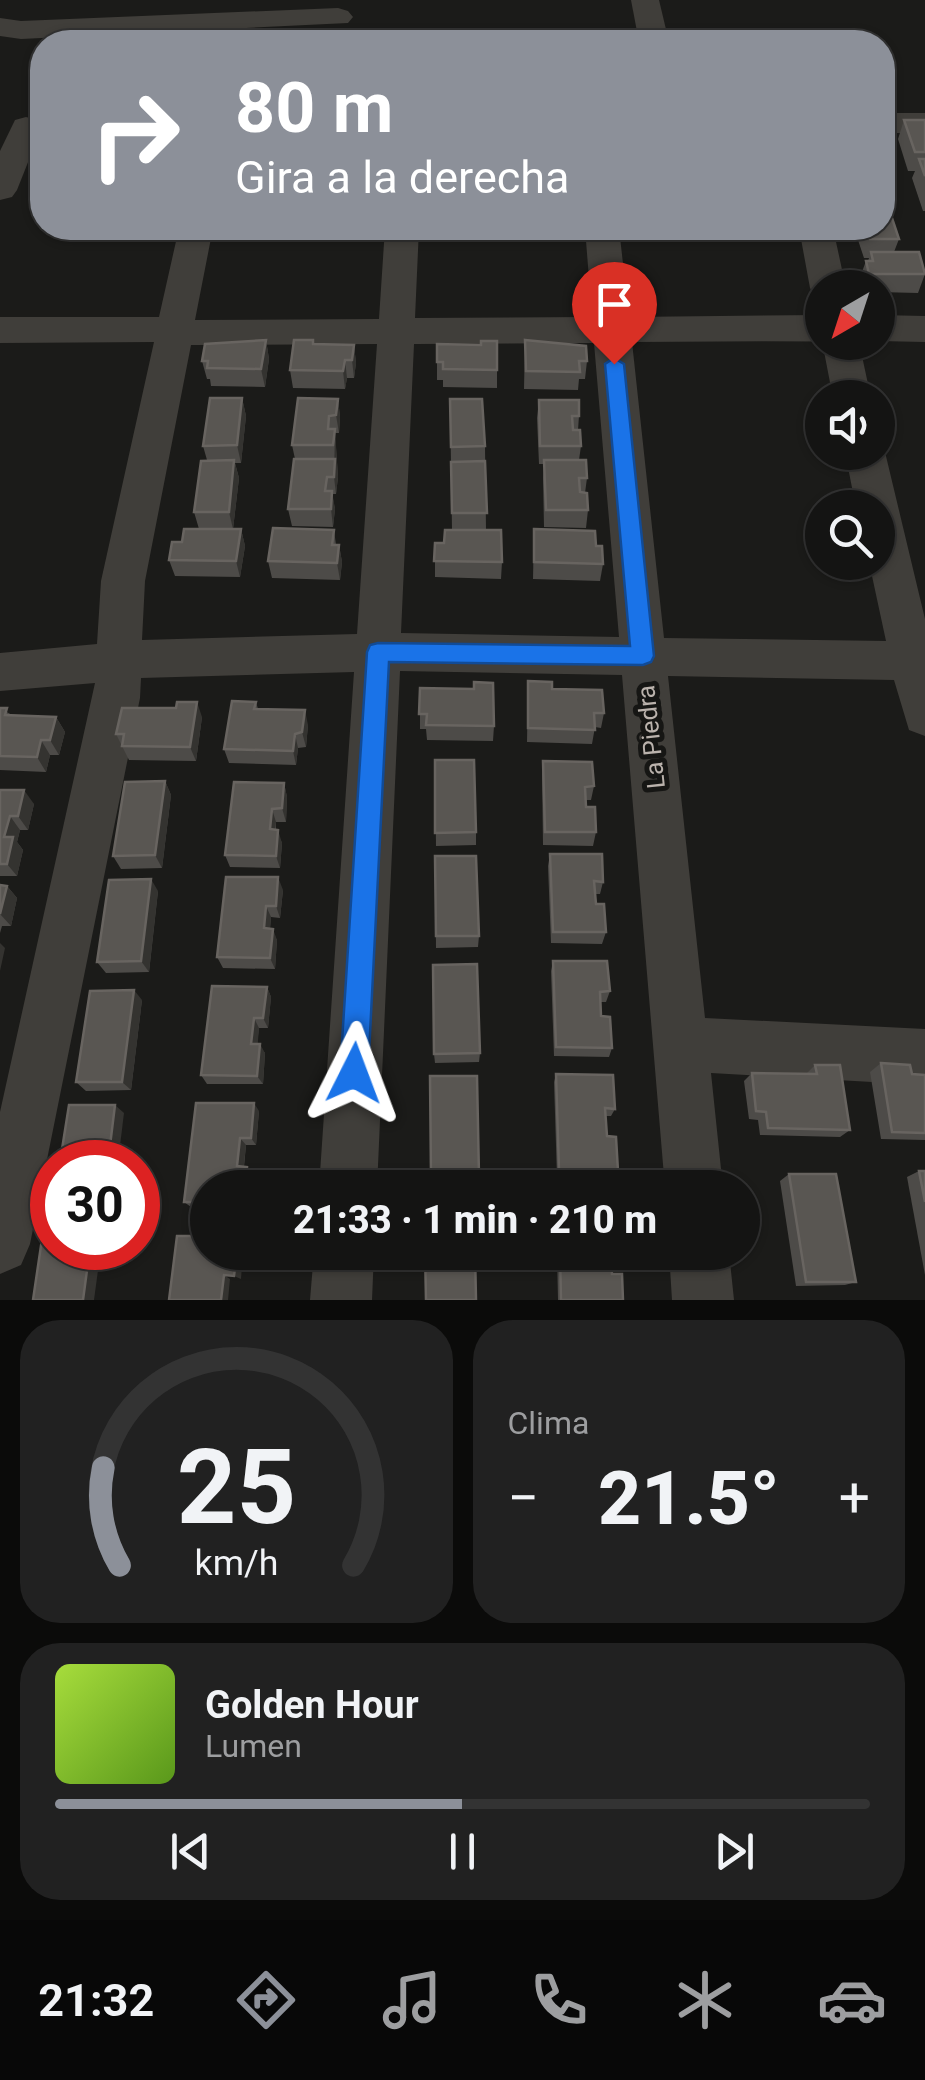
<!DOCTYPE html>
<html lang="es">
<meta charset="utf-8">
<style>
body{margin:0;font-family:Roboto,sans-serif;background:#212121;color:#f1f3f6;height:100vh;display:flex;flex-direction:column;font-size:38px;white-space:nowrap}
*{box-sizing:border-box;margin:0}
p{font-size:32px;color:#9d9ea0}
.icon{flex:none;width:55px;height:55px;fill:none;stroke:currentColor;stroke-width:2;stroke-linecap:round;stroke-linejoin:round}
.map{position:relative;height:1300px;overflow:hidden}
.sheet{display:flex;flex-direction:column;gap:20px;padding:20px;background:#0b0b0a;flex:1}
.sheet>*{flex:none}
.guide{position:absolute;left:30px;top:30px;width:865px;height:210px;border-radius:40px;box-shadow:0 2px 8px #0004,0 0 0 2px #333;background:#8c9099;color:#fff;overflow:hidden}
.needle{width:65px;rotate:219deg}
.fabs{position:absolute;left:805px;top:270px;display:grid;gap:20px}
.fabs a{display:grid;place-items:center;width:90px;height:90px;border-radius:50%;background:#141413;box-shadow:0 2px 8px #0004,0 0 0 2px #333;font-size:50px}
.speed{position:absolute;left:30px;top:1140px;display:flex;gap:20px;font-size:50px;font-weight:700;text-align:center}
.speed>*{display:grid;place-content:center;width:130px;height:130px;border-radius:50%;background:#141413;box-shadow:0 2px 8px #0004,0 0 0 2px #333;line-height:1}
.speed .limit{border:15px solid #d22;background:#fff;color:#111}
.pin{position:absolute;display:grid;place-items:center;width:85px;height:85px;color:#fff;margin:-102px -42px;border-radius:50% 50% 50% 0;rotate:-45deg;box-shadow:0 0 10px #0007}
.pin .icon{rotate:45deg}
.me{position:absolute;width:110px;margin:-55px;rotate:3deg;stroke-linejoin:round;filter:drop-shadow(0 0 8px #0008)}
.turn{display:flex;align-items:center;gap:35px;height:210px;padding:0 40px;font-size:45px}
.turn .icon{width:130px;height:130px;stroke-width:2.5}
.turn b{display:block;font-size:70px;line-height:85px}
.big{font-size:75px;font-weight:800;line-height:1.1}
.sheet .widget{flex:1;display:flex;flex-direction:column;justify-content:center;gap:15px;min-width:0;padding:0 35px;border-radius:40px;background:#212121}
.sheet .dial{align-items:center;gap:0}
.dial svg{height:260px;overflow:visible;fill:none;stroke:#333;stroke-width:7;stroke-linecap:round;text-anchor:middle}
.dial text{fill:#f1f3f6;stroke:none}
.song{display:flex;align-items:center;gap:30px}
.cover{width:120px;height:120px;border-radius:15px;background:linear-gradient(135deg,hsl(80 70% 55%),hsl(90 70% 35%))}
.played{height:10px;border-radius:5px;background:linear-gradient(90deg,#8c9099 50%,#333 50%)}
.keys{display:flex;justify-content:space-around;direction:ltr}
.heat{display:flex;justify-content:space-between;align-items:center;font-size:55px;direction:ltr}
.sheet .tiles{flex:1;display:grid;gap:20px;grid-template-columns:1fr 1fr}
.widget:last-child{grid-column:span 2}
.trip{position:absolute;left:190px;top:1170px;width:570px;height:100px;border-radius:50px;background:#141413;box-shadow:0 2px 8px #0004,0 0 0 2px #333;font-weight:800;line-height:100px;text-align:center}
.dock{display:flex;height:160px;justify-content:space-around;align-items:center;background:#080808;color:#9d9ea0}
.dock .icon{width:70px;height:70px}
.dock .selected{color:#8c9099}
.dock b{font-size:45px;color:#f1f3f6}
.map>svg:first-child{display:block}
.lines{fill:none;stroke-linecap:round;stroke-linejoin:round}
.minor{fill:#403e3a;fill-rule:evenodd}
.wall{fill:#4d4b48}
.shaded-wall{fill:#343330}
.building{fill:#595652;stroke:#686460;stroke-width:2.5}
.route{fill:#1a73e8;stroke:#114b97;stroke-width:2.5}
.labels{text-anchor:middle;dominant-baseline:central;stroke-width:10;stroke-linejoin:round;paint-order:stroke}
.street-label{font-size:25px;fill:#bab2ac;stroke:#161614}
</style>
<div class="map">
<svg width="925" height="1300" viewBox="0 0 925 1300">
<rect width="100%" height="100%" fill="#1b1b19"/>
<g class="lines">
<!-- minor -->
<g class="minor">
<polygon points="631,0 659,0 669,42 639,42"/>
<polygon points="338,8 348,11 353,17 348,23 21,39 0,36 0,18 21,21"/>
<rect x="882" y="113" width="43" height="20"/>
<polygon points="26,117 37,120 42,127 17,190 12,197 0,200 0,151 15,120"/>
<path d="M179 228H213L195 320 379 319 385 228H419L415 318 592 317 585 228H619L629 317 822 315V342H859L871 398H833L822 341 632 342 664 638 886 641 869 562H878V508H856L845 452H878V441L885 452 925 619V736L909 730 894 680 668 676 705 1018 925 1029V1085L711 1073 723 1188H665L622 675 400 671 377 1188H319L354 672 141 678 140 698 30 1244 21 1265 0 1274V1112L95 683 0 691V653L97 644 101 581 154 342 0 343V317H159ZM594 343 619 637 401 633 414 344ZM377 344 357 634 142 640 145 581 191 345Z"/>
<polygon points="799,228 833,228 846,288 822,288 822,299 815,297 810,288"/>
<polygon points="878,315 925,316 925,342 878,341"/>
<polygon points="314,1252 374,1252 372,1300 310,1300"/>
<polygon points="669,1252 729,1252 734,1300 672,1300"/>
</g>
</g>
<!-- wall -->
<g class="wall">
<polygon points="904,120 925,120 925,211 923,211 912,178 915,171 908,171 898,139"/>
<polygon points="854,228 882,228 899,239 894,252 925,274 918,293 878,292 878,288 861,288 859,280 866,261 868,261 869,258 864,258"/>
<polygon points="266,340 269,359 265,387 211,386 210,379 207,379 202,361"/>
<polygon points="313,340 314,344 354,345 356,363 354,378 347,378 345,389 293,388 290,370"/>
<polygon points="525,340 587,361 585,379 579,379 578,390 524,389"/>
<polygon points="497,341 497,388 443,387 443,380 437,380 437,362 481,345"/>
<polygon points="242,398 246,416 241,463 235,463 239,478 233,529 241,529 245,546 240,577 175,576 169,560 182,542 199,529 194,512 207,460 203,446"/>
<polygon points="338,399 340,417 339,433 335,433 338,477 336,494 332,494 335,509 333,527 292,526 288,509 295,459 292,445"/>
<polygon points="450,399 485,446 486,530 502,562 501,579 435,577 435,543 444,543 452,530"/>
<polygon points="539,400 579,416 578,430 581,446 579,460 587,478 585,493 588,510 586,528 544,527 543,478 544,464 539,464 537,418"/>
<polygon points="534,529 596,546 603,564 600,581 533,579"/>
<polygon points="334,530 336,545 339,545 342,562 340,580 272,578 268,561"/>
<polygon points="528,681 552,689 604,713 601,728 595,727 592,744 527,742"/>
<polygon points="420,688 494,726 493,741 427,740 426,729 420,729"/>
<polygon points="256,702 258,709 308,725 306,747 298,748 296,765 229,763 224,749"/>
<polygon points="0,708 12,715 56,717 65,732 59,755 50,755 46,772 0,770"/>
<polygon points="202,717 196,761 129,760 116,734"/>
<polygon points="435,760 476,832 476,845 436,846"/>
<polygon points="543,761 594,786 591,800 586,800 586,807 596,832 593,846 543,845 542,775"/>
<polygon points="165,781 171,795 162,868 121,869 113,856"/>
<polygon points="284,783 287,797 286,822 276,822 276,830 282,843 280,868 230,867 225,855"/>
<polygon points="0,790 34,804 28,830 20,830 17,842 23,850 17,876 0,876"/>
<polygon points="550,854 603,882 600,894 595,894 596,904 606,932 602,944 551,943 548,866"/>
<polygon points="435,856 479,936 478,947 436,948"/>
<polygon points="0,885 7,886 17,898 11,926 2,926 0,933"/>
<polygon points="283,890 280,918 271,917 270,929 277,940 275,969 223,968 217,957"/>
<polygon points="158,891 149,972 106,973 97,962"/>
<polygon points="553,961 610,991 606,1002 600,1002 601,1016 612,1048 609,1057 554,1056 551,971"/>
<polygon points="267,987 271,997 268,1028 259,1028 257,1044 265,1053 263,1084 207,1084 201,1075"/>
<polygon points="142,1000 131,1090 86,1091 76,1082"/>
<polygon points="480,1053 479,1062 435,1063 434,1054"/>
<polygon points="881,1063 912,1074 925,1075 925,1140 881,1139 870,1072"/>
<polygon points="815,1065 850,1130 840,1137 760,1135 758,1120 749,1119 744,1081 752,1073 806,1074"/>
<polygon points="556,1074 615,1109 611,1116 605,1116 607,1136 618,1171 614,1177 557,1177 554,1082"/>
<polygon points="259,1111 256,1145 246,1145 244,1167 252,1173 251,1188 208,1188 208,1207 191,1207 184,1202"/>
<polygon points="919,1171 925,1171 925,1275 907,1177"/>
<polygon points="789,1174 856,1282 845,1285 796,1286 780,1181"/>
<polygon points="431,1176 479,1176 478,1182 432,1183"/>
<polygon points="557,1252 610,1252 612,1274 623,1300 558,1300"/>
</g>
<!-- shaded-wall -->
<g class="shaded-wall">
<polygon points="266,340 269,359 265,387 261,369"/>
<polygon points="354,345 356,363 354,378 352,360"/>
<polygon points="345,360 347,378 345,389 343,371"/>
<polygon points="242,398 246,416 241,463 237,445"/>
<polygon points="338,399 340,417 339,433 336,415"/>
<polygon points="335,429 338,477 336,494 334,477"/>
<polygon points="234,460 239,478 233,529 229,512"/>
<polygon points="332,491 335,509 333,527 331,509"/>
<polygon points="241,529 245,546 240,577 236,561"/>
<polygon points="339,545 342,562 340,580 337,563"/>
<polygon points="197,702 202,717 196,761 190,747"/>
<polygon points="305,710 308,725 306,747 302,732"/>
<polygon points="56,717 65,732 59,755 50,740"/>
<polygon points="295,734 298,748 296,765 293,751"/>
<polygon points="41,740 50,755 46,772 37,757"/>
<polygon points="165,781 171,795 162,868 155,855"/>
<polygon points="284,783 287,797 286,822 282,808"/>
<polygon points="24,790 34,804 28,830 18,816"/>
<polygon points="272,809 276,822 274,842 270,829"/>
<polygon points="10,816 20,830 17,842 23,850 17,876 7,864 4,837"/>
<polygon points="278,830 282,843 280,868 276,856"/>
<polygon points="278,877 283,890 280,918 276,906"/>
<polygon points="151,879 158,891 149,972 141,961"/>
<polygon points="7,886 17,898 11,926 0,914"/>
<polygon points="266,906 271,917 269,940 264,928"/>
<polygon points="273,929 277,940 275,969 270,958"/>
<polygon points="0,943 5,948 0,971"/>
<polygon points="267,987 271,997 268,1028 263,1018"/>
<polygon points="134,990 142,1000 131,1090 122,1082"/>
<polygon points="254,1018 259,1028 257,1053 251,1044"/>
<polygon points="260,1044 265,1053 263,1084 257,1076"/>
<polygon points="254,1103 259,1111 256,1145 251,1138"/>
<polygon points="115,1105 124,1113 118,1162 108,1162"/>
<polygon points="240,1138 246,1145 243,1173 237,1166"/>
<polygon points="247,1167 252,1173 251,1188 245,1188"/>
<polygon points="90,1248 101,1248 94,1300 83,1300"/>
<polygon points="237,1252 243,1252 241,1279 234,1276"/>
<polygon points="224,1275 230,1279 228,1300 221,1300"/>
</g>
<!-- building -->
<g class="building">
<polygon points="904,120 925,120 925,152 915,152"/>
<polygon points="919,159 925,159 925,176"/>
<polygon points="882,203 887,203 899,239 870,239 867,228 882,228"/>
<polygon points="871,252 919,252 925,274 869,274 866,261 873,261"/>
<polygon points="266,340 261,369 207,368 208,361 202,361 205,344"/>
<polygon points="294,340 313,340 313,344 354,345 352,360 345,360 343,371 290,370"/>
<polygon points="525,340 586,346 587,361 579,361 580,372 526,371"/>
<polygon points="481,341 497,341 497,370 443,369 443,362 437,362 437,344 481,345"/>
<polygon points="210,398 242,398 237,445 203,446"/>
<polygon points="298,398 338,399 336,415 329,416 328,429 335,429 333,445 292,445"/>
<polygon points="450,399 482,399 485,446 451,447"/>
<polygon points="539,400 579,400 579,416 572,416 573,430 580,430 581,446 540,446"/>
<polygon points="294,459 335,459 334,477 327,477 325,491 332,491 331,509 288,509"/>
<polygon points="234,460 229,512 194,512 201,461"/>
<polygon points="544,460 586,460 587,478 579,478 580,492 587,493 588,510 546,510"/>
<polygon points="485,461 487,513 452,513 451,462"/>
<polygon points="273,528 334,530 332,545 339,545 337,563 268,561"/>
<polygon points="184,529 241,529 236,561 169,560 172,542 182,542"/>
<polygon points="534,529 595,531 596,546 602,546 603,564 534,562"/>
<polygon points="445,530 501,530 502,562 434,561 435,543 444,543"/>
<polygon points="528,681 552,682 552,689 602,690 604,713 594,713 595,730 528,728"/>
<polygon points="474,682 493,683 494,726 426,725 427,714 419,714 420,688 474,689"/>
<polygon points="232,701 256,702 254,709 305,710 302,732 295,734 293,751 224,749"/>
<polygon points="177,702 197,702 190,747 122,746 124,734 116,734 122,708 176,708"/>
<polygon points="0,708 7,708 5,715 56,717 50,740 41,740 37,757 0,756"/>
<polygon points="435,760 474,760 476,832 435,833"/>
<polygon points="543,761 592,762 594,786 585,787 586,807 595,807 596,832 545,832"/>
<polygon points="165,781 155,855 113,856 125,782"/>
<polygon points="234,782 284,783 282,808 272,809 270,829 278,830 276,856 225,855"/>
<polygon points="0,790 24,790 18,816 10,816 4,837 13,837 7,864 0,864"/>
<polygon points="550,854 602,854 603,882 594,881 596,904 604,904 606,932 553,932"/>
<polygon points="435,856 476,856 479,936 436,936"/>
<polygon points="226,877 278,877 276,906 266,906 264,928 273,929 270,958 217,957"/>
<polygon points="151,879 141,961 97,962 109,880"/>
<polygon points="0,885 7,886 0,914"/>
<polygon points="553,961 607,961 610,991 600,992 601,1016 610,1017 612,1048 556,1047"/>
<polygon points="477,964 480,1053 434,1054 433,965"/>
<polygon points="212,986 267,987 263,1018 254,1018 251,1044 260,1044 257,1076 201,1075"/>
<polygon points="134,990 122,1082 76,1082 90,991"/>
<polygon points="881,1063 910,1065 912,1074 925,1075 925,1133 892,1132"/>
<polygon points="815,1065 840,1065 850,1130 768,1128 766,1112 756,1111 752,1073 817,1074"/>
<polygon points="556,1074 613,1075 615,1109 605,1108 607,1136 616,1137 618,1171 559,1170"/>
<polygon points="430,1076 477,1076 479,1176 431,1176"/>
<polygon points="196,1103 254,1103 251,1138 240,1138 237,1166 247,1167 245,1188 208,1188 208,1202 184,1202"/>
<polygon points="69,1105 115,1105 108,1162 60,1162"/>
<polygon points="919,1171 925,1171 925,1202"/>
<polygon points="789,1174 836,1174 856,1282 806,1282"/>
<polygon points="177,1236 208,1236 208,1252 237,1252 234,1276 224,1275 221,1300 169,1300"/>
<polygon points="52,1238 52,1248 90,1248 83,1300 33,1300 42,1239"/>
<polygon points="425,1252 475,1252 476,1300 426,1300"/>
<polygon points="560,1252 610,1252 612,1274 622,1274 623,1300 561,1300"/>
</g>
<!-- route -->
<polygon class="route" points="614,358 624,364 654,656 651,662 643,665 389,662 368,1073 364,1083 354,1087 344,1083 340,1073 367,652 370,645 378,643 630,646 605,364"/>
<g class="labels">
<!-- street labels -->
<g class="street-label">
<text transform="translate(651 737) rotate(-96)">La Piedra</text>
</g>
</g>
</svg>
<div class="fabs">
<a><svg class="needle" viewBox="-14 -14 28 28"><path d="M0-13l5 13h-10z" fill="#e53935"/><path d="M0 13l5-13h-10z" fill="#9d9ea0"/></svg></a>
<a><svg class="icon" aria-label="sound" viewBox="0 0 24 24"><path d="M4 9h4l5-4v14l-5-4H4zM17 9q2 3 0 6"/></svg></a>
<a><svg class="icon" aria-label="search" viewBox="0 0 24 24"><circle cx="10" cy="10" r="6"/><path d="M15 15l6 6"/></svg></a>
</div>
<div class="speed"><div class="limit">30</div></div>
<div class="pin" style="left:614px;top:364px;background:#d93025"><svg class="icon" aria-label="arrive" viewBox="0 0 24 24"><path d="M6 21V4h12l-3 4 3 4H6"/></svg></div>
<svg class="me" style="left:354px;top:1073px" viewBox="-20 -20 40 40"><path d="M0-17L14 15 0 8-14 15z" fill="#1a73e8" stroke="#fff" stroke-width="4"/></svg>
<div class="trip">21:33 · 1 min · 210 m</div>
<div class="guide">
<div class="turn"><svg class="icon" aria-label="right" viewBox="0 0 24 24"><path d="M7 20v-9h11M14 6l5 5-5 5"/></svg><div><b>80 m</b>Gira a la derecha</div></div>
</div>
</div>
<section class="sheet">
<div class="tiles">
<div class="widget dial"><svg viewBox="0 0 100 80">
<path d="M14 69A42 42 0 1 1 86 69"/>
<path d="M14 69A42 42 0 0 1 9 39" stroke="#8c9099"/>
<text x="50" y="56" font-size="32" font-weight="700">25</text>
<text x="50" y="72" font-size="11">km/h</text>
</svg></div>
<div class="widget"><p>Clima</p>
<div class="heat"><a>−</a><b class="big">21.5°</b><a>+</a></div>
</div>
<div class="widget">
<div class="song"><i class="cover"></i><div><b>Golden Hour</b><p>Lumen</p></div></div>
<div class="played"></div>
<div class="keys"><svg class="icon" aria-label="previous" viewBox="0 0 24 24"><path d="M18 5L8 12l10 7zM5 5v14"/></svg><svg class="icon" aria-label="pause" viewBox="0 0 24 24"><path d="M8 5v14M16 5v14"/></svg><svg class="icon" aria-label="next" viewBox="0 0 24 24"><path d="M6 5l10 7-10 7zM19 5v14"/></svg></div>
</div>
</div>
</section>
<nav class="dock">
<b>21:32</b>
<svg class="icon selected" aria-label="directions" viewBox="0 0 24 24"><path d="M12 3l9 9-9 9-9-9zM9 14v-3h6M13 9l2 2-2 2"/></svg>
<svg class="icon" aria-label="music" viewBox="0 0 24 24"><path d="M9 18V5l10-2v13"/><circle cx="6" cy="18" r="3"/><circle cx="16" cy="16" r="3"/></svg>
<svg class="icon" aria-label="phone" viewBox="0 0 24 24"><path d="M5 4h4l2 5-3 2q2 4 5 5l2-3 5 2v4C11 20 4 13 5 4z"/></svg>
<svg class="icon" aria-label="climate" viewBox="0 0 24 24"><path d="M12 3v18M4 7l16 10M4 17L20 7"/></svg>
<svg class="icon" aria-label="car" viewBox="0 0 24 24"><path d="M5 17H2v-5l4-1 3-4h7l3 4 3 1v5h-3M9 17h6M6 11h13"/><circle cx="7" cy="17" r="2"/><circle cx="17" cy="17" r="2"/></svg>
</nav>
